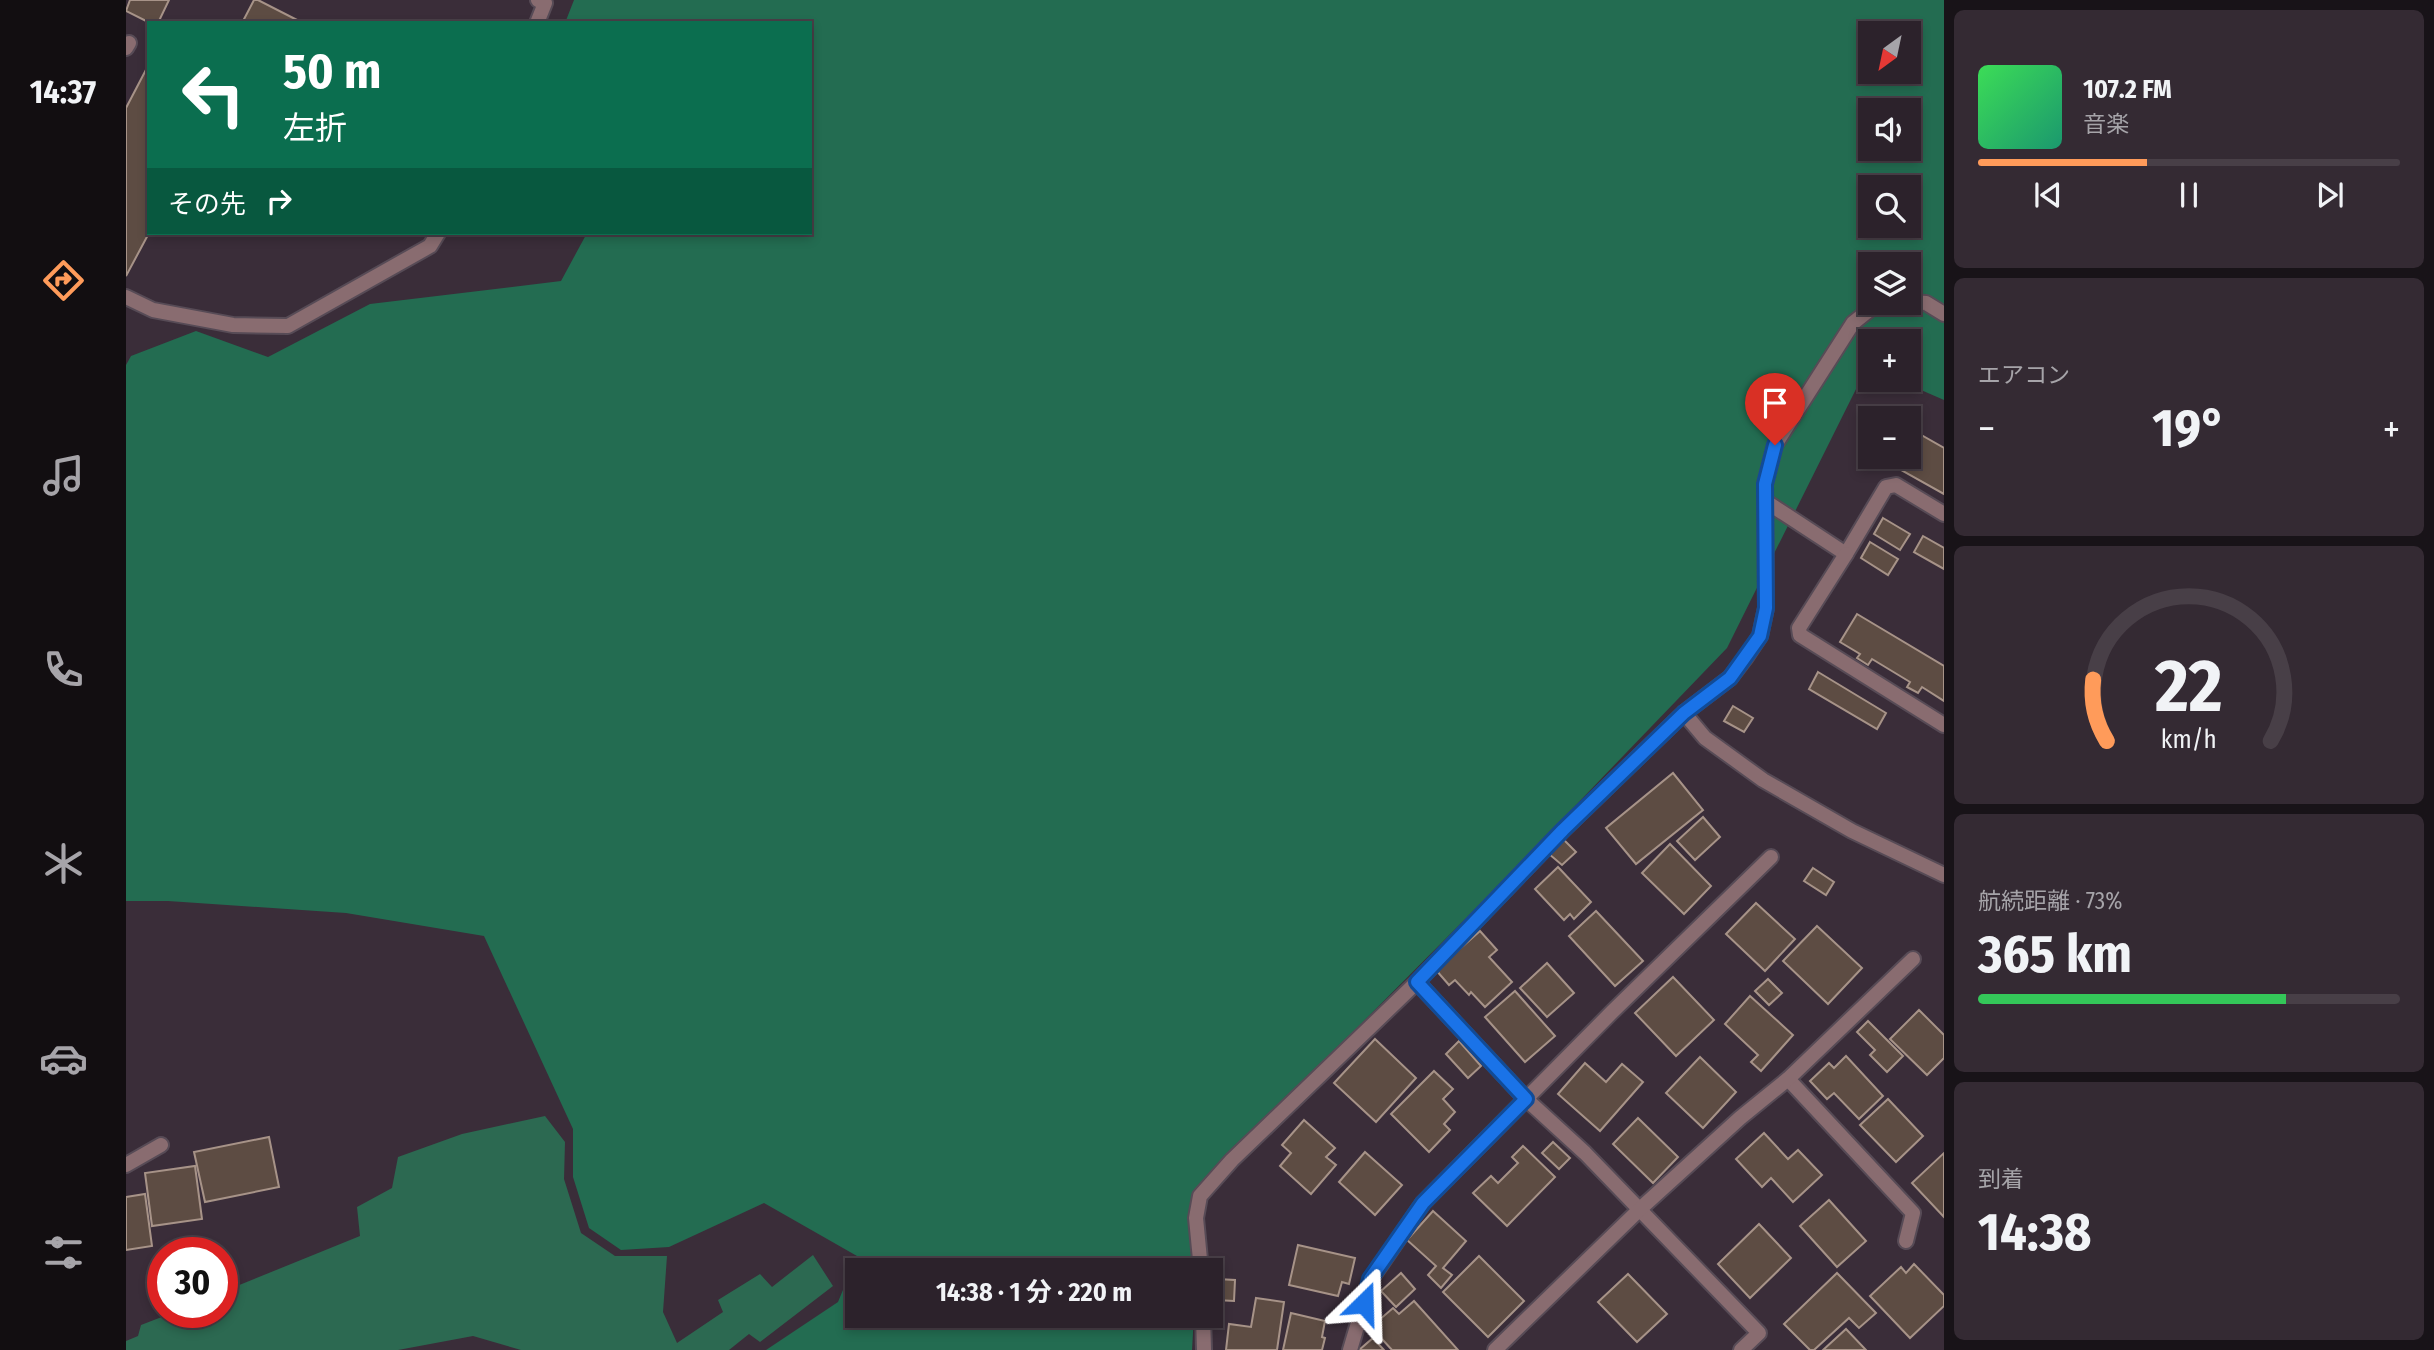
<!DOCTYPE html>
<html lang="ja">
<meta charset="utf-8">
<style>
body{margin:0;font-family:"Fira Sans Condensed","Noto Sans JP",sans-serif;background:#342a33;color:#f1f3f6;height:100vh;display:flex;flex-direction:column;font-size:26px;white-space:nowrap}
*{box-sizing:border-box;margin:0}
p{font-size:23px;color:#a6a4a9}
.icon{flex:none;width:38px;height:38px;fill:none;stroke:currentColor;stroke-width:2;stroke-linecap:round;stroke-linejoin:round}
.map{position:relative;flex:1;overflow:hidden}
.side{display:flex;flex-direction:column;gap:10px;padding:10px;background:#181318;width:490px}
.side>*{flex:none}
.hud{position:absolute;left:21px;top:21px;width:665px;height:214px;border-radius:0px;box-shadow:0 4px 10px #0003,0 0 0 2px #483f47;background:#0b6e4f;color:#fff;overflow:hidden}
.needle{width:46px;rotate:213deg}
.controls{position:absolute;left:1732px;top:21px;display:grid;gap:14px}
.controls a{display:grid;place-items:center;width:63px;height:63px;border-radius:0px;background:#2c222b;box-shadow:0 4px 10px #0003,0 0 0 2px #483f47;font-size:35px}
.speed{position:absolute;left:21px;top:1237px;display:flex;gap:14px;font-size:35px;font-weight:700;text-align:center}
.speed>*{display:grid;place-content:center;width:91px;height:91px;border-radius:50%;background:#2c222b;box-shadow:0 4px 10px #0003,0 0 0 2px #483f47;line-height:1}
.speed .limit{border:10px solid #d22;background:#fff;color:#111}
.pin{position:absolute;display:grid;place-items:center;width:60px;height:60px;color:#fff;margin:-72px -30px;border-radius:50% 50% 50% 0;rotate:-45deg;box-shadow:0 0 7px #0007}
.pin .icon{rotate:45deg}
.me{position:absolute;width:77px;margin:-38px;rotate:22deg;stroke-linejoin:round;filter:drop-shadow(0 0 5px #0008)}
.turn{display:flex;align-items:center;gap:24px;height:147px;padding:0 21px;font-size:32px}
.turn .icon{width:91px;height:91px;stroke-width:2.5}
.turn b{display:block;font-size:49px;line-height:60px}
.then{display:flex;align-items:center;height:66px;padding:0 21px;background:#0003;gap:14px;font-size:26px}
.big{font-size:52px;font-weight:700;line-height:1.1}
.side .widget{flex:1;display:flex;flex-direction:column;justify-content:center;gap:10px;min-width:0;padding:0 24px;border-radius:10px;background:#342a33}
.side .dial{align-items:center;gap:0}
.dial svg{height:182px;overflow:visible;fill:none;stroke:#483f47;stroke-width:7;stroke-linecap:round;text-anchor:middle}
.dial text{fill:#f1f3f6;stroke:none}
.song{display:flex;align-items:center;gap:21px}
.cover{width:84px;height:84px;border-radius:10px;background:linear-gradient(135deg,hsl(130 70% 55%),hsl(160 70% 35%))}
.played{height:7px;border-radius:4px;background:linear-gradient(90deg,#ff9b5a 40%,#483f47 40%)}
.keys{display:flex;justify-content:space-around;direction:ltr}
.heat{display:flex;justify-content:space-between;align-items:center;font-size:38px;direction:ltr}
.charge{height:10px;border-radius:5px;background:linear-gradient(90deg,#34c759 73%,#483f47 0)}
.trip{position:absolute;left:719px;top:1258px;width:378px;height:70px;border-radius:0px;background:#2c222b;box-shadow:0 4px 10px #0003,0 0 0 2px #483f47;font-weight:700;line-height:70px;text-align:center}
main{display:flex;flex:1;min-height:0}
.menu{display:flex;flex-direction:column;width:126px;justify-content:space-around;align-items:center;background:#120e11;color:#a6a4a9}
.menu .icon{width:49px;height:49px}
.menu .active{color:#ff9b5a}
.menu b{font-size:32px;color:#f1f3f6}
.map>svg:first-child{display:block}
.green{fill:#2c6951}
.forest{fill:#236c51;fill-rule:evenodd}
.building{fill:#5d4c43;stroke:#a79388;stroke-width:2}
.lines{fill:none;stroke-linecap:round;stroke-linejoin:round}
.lane-casing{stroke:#574b56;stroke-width:18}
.street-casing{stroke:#574b56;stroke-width:18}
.lane{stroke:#896c70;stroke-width:14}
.street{stroke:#896c70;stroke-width:14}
.route-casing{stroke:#114b97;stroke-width:18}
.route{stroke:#1a73e8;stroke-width:12}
</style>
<main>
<nav class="menu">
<b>14:37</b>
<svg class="icon active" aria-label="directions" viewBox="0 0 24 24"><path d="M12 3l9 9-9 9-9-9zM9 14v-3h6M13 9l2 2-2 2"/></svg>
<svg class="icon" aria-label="music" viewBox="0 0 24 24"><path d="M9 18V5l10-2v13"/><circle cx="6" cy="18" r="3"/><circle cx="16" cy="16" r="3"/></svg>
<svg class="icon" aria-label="phone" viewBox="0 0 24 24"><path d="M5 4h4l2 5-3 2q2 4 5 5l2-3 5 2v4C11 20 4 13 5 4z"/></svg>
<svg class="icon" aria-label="climate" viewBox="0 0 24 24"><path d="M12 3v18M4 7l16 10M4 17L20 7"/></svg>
<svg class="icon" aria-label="car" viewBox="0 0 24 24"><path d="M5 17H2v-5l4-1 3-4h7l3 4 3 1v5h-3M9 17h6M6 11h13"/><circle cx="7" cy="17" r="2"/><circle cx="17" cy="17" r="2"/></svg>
<svg class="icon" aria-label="filters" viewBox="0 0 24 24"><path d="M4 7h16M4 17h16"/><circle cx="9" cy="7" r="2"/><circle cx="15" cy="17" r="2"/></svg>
</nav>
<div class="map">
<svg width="1818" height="1350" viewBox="0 0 1818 1350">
<rect width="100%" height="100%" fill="#3a2d39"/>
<!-- green -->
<polygon class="green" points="419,1116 439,1142 438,1179 455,1233 489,1256 541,1256 537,1312 551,1343 597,1312 592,1300 634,1274 646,1287 687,1255 707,1286 634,1342 623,1334 603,1350 395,1350 347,1336 272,1350 0,1350 0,1341 12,1336 15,1325 46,1313 96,1312 96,1292 234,1236 231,1207 266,1188 272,1157 336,1134"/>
<!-- forest -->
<path class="forest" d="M448 0H1818V400L1772 380H1783V341H1745V368L1741 367 1601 648 1371 887 1078 1182 1071 1270H732V1316H1068L1066 1350H640L712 1302 731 1256 638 1203 543 1247 495 1250 463 1228 447 1177V1129L358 936 220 913 42 901H0V365L5 356 70 331 142 357 244 304 435 281 461 233H684V23H439ZM1745 33H1783V72H1745ZM1745 110H1783V149H1745ZM1745 187H1783V226H1745ZM1745 264H1783V303H1745Z"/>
<!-- building -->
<g class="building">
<polygon points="4,0 43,0 32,23 24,23 0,11"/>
<polygon points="128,0 132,0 175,22 116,23"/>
<polygon points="23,64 23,233 0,276 0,108"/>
<polygon points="1783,428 1818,448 1818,494 1752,457 1783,457"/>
<polygon points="1757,518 1784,534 1774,550 1748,534"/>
<polygon points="1797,536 1818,548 1818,569 1788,552"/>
<polygon points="1744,542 1772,559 1762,575 1735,558"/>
<polygon points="1731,614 1818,666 1818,701 1796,687 1792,693 1781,687 1784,682 1746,659 1742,665 1731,658 1734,654 1714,642"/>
<polygon points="1692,672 1760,713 1751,729 1683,689"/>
<polygon points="1607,706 1627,718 1618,732 1598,721"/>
<polygon points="1547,773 1577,810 1510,864 1480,828"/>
<polygon points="1577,817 1594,837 1569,860 1551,841"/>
<polygon points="1437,839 1450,852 1436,865 1423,854"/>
<polygon points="1544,844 1585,886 1558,914 1516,873"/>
<polygon points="1432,867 1465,902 1448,919 1444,914 1438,920 1409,889"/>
<polygon points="1687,868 1708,882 1700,895 1678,881"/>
<polygon points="1630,903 1669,939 1639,971 1600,934"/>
<polygon points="1470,911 1517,961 1489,986 1443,936"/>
<polygon points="1691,926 1736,968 1702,1004 1657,961"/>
<polygon points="1354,931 1371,950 1363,957 1386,982 1359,1007 1345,992 1343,995 1329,980 1323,985 1310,970"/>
<polygon points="1421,963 1448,993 1421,1017 1394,988"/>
<polygon points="1547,977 1588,1020 1550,1056 1509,1013"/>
<polygon points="1642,979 1656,993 1643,1005 1629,991"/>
<polygon points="1389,991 1429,1036 1399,1062 1359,1017"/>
<polygon points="1624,996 1667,1035 1635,1071 1625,1062 1632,1055 1599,1024"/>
<polygon points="1793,1010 1818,1035 1818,1058 1801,1075 1764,1039"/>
<polygon points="1742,1021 1777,1056 1761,1072 1744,1055 1749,1050 1731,1032"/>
<polygon points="1249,1039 1290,1078 1250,1122 1208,1083"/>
<polygon points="1333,1041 1355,1066 1342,1078 1320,1054"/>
<polygon points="1720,1056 1757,1096 1733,1119 1708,1093 1701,1099 1684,1081 1703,1063 1708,1068"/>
<polygon points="1574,1057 1610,1092 1577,1128 1540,1093"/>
<polygon points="1459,1063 1480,1082 1496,1064 1517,1082 1474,1131 1432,1094"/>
<polygon points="1308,1071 1327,1089 1317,1099 1329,1112 1318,1124 1324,1130 1303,1152 1265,1114"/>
<polygon points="1762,1099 1797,1136 1770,1162 1734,1125"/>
<polygon points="1512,1118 1552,1157 1527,1183 1487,1144"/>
<polygon points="1178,1120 1209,1148 1200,1157 1210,1165 1185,1194 1154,1166 1165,1153 1156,1145"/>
<polygon points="1638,1133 1662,1159 1672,1150 1696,1175 1667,1202 1645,1178 1636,1187 1610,1159"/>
<polygon points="143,1137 153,1187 79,1202 68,1152"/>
<polygon points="1427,1142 1444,1158 1433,1169 1416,1153"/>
<polygon points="1397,1146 1429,1177 1381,1226 1347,1193 1365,1176 1372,1183 1392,1163 1386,1157"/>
<polygon points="1239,1152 1276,1185 1249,1215 1213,1182"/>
<polygon points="1818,1153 1818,1217 1786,1183"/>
<polygon points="69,1166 76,1219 26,1226 19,1173"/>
<polygon points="19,1194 26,1246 0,1250 0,1197"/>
<polygon points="1703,1200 1740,1241 1711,1267 1674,1226"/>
<polygon points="1307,1211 1340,1241 1317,1268 1326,1275 1315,1288 1302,1275 1310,1266 1281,1240"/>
<polygon points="1633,1224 1665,1258 1624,1298 1592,1264"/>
<polygon points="1172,1245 1229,1258 1223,1284 1216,1282 1212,1296 1163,1285"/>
<polygon points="1353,1256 1398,1301 1362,1337 1317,1292"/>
<polygon points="1788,1264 1818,1295 1818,1306 1784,1338 1744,1296 1775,1267 1780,1273"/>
<polygon points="1275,1273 1289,1289 1270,1307 1255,1291"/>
<polygon points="1711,1273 1750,1313 1733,1328 1723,1318 1688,1350 1684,1350 1658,1324"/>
<polygon points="1502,1274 1541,1314 1511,1342 1472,1302"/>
<polygon points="1091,1279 1109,1280 1108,1301 1090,1300"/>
<polygon points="1130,1298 1158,1302 1151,1350 1100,1350 1103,1324 1125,1327"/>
<polygon points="1288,1301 1332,1350 1266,1350 1245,1327 1267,1308 1273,1314"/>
<polygon points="1165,1313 1199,1321 1196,1337 1199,1338 1196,1350 1157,1350"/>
<polygon points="1720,1329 1740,1350 1697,1350"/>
<polygon points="1247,1338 1258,1350 1233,1350"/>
</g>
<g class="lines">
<!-- lane casing -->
<g class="lane-casing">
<g id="lane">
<polyline points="411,23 419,3 412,0"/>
<polyline points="0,48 3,43"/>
<polyline points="0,297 27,310 107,325 162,326 304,246 312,233"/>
<polyline points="1639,501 1720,554 1760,487 1770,485 1818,514"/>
<polyline points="1720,554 1673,628 1674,635 1818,725"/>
</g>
</g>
<!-- street casing -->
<g class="street-casing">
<g id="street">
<polyline points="1783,302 1800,303 1818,314"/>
<polyline points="1558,713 1579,738 1637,780 1726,831 1818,875"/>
<polyline points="1291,982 1400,1099 1459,1153 1633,1333 1615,1350"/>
<polyline points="1662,1079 1787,1213 1780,1241"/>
<polyline points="0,1165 35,1145"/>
<polyline points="1075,1270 1070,1218 1074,1196 1106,1160 1291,982 1437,830 1558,713 1604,678 1620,657 1634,636 1640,608 1639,484 1649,445 1727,323 1752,303"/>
<polyline points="1077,1316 1078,1350"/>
<polyline points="1224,1350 1245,1279 1297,1203 1486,1012 1645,857"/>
<polyline points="1369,1350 1514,1209 1614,1118 1662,1079 1787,959"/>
</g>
</g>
<!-- lane -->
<use href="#lane" class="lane"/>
<!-- street -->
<use href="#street" class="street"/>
</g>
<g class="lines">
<!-- route casing -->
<g class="route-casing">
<polyline id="route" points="1238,1303 1244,1279 1297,1203 1400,1099 1291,982 1437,830 1558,713 1604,678 1634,636 1640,608 1639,484 1649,445"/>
</g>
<!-- route -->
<use href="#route" class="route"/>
</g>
</svg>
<div class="controls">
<a><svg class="needle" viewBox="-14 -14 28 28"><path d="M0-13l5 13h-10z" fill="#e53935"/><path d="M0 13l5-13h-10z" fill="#a6a4a9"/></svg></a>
<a><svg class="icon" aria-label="sound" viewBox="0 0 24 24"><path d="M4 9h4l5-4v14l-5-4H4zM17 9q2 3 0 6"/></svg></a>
<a><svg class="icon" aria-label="search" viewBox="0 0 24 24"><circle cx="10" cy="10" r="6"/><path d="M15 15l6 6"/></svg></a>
<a><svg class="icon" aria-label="layers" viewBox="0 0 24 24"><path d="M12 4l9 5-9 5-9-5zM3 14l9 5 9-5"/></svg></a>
<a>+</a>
<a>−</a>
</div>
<div class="speed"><div class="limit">30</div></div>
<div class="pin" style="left:1649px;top:445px;background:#d93025"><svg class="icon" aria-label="arrive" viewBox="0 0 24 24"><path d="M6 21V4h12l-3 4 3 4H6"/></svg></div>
<svg class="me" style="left:1238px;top:1303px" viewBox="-20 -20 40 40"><path d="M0-17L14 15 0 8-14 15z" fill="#1a73e8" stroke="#fff" stroke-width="4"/></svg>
<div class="trip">14:38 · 1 分 · 220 m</div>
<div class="hud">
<div class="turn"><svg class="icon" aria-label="left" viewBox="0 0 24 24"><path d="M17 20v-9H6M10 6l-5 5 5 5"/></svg><div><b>50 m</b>左折</div></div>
<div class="then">その先<svg class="icon" aria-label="right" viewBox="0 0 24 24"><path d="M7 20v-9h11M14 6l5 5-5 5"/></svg></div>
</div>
</div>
<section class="side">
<div class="widget">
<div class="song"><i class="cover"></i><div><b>107.2 FM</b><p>音楽</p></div></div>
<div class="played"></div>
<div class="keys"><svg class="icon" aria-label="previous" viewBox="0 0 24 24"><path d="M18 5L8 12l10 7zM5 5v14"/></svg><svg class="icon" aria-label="pause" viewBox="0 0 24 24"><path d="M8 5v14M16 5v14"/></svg><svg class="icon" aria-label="next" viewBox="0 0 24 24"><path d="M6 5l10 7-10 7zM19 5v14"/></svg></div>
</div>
<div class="widget"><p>エアコン</p>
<div class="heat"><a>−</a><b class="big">19°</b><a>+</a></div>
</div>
<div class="widget dial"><svg viewBox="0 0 100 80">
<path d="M14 69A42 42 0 1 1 86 69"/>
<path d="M14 69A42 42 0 0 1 8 42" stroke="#ff9b5a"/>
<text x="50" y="56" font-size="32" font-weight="700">22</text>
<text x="50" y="72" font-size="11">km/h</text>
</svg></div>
<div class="widget"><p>航続距離 · 73%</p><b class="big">365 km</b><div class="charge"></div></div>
<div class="widget"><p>到着</p><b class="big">14:38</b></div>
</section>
</main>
